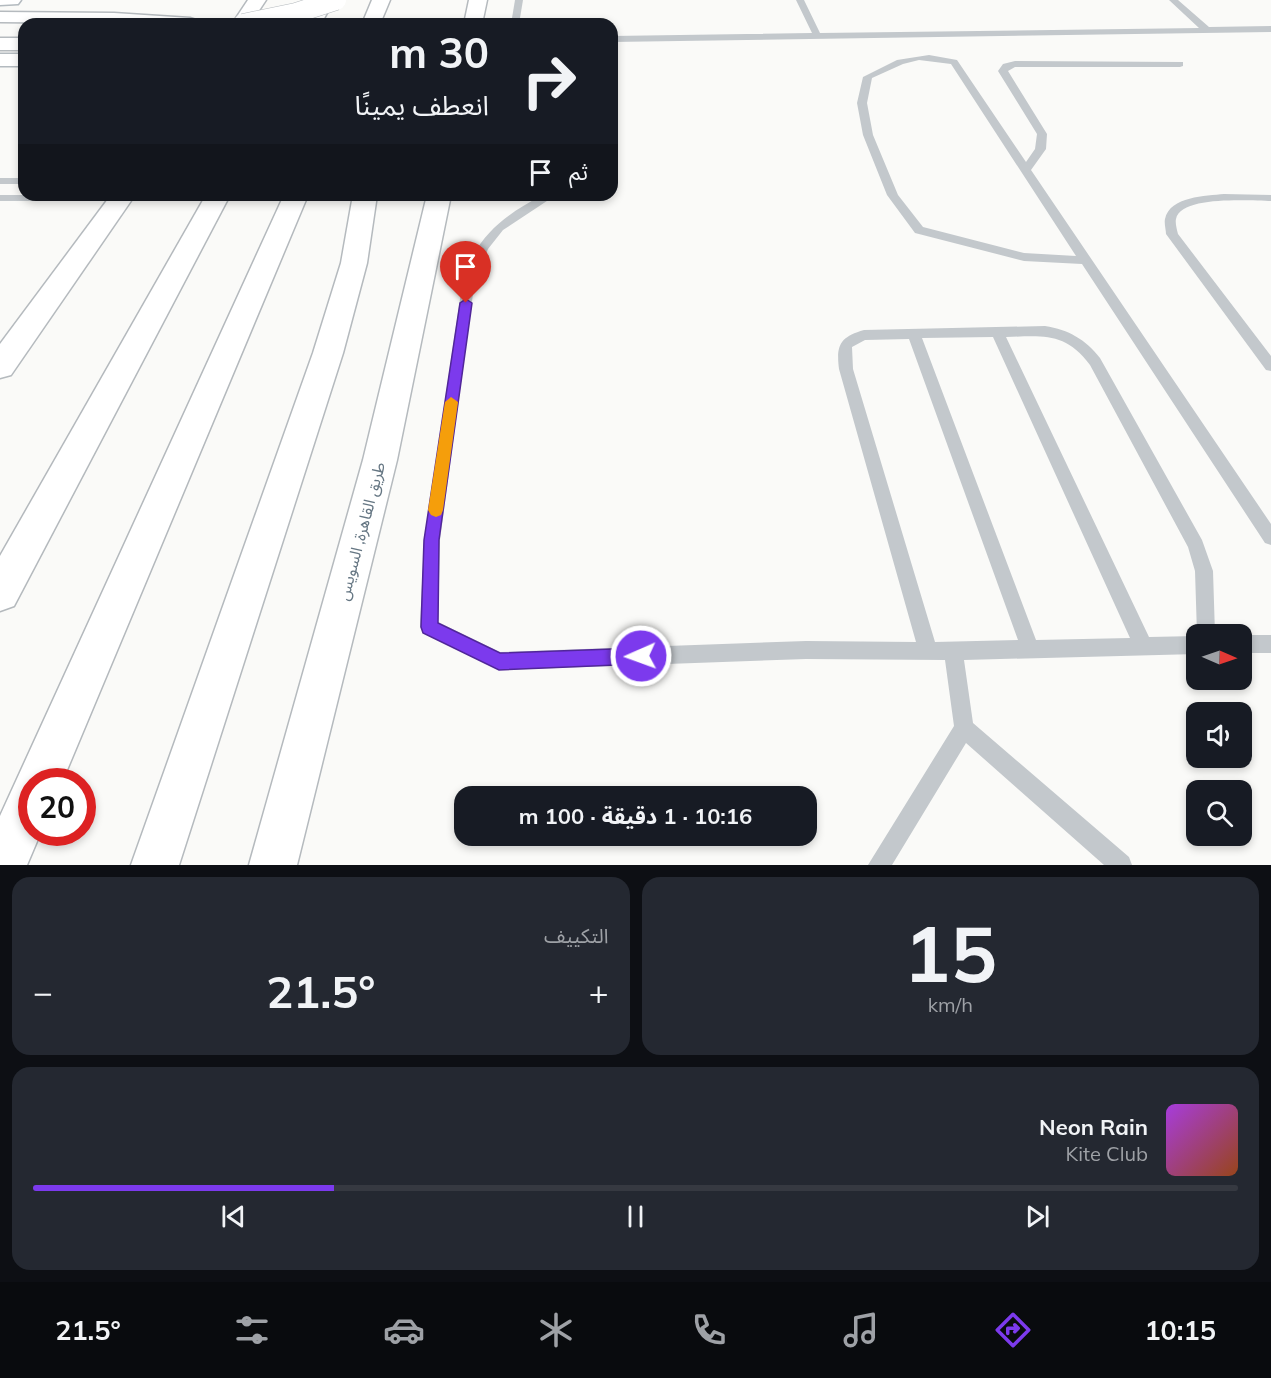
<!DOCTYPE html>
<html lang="ar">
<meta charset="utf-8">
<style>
body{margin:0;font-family:Mulish,"Noto Sans Arabic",sans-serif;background:#242831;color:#f1f3f6;direction:rtl;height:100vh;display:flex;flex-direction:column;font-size:22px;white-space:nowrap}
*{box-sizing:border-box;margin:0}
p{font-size:20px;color:#9ea1a6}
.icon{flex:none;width:33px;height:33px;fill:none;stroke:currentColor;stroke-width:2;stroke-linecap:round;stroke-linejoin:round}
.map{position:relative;height:865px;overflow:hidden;direction:ltr}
.sheet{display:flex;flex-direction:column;gap:12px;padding:12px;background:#0d0f14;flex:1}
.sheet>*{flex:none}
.guide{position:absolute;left:18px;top:18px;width:600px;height:183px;border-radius:18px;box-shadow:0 3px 9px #0003;direction:rtl;background:#171b24;color:#f1f3f6;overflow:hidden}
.needle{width:39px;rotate:92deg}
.tools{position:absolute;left:1186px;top:624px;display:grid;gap:12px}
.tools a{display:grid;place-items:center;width:66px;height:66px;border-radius:12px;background:#171b24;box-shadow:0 3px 9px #0003;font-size:30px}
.speed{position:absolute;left:18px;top:768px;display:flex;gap:12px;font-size:30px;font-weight:700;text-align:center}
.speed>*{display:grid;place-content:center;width:78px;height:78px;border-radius:50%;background:#171b24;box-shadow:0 3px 9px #0003;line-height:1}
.speed .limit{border:9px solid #d22;background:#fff;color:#111}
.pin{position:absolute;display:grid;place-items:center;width:51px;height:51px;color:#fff;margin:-62px -26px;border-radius:50% 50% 50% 0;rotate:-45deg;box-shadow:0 0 6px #0007}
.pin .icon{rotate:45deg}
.me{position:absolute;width:66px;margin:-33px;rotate:268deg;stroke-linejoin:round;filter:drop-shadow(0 0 4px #0008)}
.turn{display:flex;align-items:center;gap:21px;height:126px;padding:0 30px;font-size:27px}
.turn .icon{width:78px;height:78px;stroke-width:2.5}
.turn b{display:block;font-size:42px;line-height:51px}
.then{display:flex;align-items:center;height:57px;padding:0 30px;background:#0003;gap:12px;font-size:22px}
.big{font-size:45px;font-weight:700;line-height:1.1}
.sheet .tile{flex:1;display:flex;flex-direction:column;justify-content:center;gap:9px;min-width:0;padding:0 21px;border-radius:18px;background:#242831}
.sheet .dial{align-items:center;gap:0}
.dial b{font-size:78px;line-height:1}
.song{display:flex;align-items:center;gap:18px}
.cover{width:72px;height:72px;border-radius:9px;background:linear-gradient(135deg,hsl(280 70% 55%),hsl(20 70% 35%))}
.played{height:6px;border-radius:3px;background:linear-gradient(90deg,#7c3aed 25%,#363941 25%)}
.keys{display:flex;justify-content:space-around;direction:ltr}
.heat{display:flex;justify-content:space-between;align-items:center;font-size:33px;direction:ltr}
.sheet .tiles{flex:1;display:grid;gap:12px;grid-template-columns:1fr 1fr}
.tile:last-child{grid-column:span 2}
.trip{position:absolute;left:454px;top:786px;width:363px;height:60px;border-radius:18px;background:#171b24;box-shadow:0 3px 9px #0003;font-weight:700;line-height:60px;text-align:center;direction:rtl}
.tab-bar{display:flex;height:96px;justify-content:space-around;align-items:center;background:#090b0e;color:#9ea1a6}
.tab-bar .icon{width:42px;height:42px}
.tab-bar .on{color:#7c3aed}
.tab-bar b{font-size:27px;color:#f1f3f6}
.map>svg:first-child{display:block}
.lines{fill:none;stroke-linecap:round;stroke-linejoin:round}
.secondary-casing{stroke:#b3babf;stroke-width:3}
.primary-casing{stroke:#b5babe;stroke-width:3}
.highway-casing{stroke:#b4b9bd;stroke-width:3}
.lane{fill:#c3c8cc;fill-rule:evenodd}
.secondary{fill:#fff;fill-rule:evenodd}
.primary{fill:#fff;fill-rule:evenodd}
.highway{fill:#fff;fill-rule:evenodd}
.primary-bridge-casing{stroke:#b5babe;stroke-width:21;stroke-linecap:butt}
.primary-bridge{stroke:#fff;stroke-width:20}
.route{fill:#7c3aed;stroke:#51269a;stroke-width:1.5}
.slow{fill:#f59e0b}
.labels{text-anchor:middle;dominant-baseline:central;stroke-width:6;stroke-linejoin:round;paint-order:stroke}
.street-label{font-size:16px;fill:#657683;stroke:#fff}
</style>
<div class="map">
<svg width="1271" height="865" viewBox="0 0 1271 865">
<rect width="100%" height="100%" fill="#fafaf8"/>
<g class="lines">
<!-- secondary casing -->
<g class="secondary-casing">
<g id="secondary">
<polygon points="0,0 21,0 18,4 0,5"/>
<rect x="0" y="54" width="24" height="12"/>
</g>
</g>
<!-- primary casing -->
<g class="primary-casing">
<g id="primary">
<polygon points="248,0 266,0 250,24 232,24"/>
<polygon points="469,0 487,0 482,24 464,24"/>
<polygon points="0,12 114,13 190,18 196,20 199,24 0,22"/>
<rect x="0" y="38" width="24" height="12"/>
<polygon points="111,195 135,195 11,375 0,378 0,344"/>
<polygon points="353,195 377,195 367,263 343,353 179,865 131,865 313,353 341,263"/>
<polygon points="427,195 451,195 397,460 297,865 249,865 363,460"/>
</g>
</g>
<!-- highway casing -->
<g class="highway-casing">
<g id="highway">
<polygon points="316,0 334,0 321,24 303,24"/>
<polygon points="372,0 390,0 380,24 362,24"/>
<polygon points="206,195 230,195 14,606 0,611 0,556"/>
<polygon points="284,195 308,195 62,782 32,782 32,832 41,832 27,865 0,865 0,816"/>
</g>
</g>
<!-- lane -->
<g class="lane">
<polygon points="515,0 523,0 519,24 511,24"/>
<polygon points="796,0 804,0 820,33 1199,28 1169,0 1178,0 1209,27 1271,26 1271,32 612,42 612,36 812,33"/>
<path d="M929 55 957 60 1026 162 1035 149 1037 134 998 71 1003 64 1015 61 1183 62V66L1180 67H1015L1008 71 1047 134 1046 149 1031 170 1271 524V545L1265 543 1082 264 1024 261 915 233 887 195 863 135 857 103 863 77 897 60ZM919 60 951 64 1076 256 1024 253 923 227 898 195 873 135 867 103 872 78 903 64Z"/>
<rect x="0" y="178" width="24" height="6"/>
<path d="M1224 194 1271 195V201C1252 201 1181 195 1176 219 1175 223 1177 230 1178 234L1271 356V371L1266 370 1166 234C1166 230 1164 223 1165 219 1170 196 1206 196 1224 194Z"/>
<polygon points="0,195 122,195 127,198 121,201 0,201"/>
<path d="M542 195H556L503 230 488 249 475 279 440 540 438 622 500 652 806 641 916 642 839 369C836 345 840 337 864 330L1045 326C1069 330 1085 339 1100 358L1202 540 1213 571 1215 634H1197L1195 571 1188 547 1090 365C1065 332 1044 336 1006 337L1149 637 1197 636V654L964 660 973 723 1129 857 1132 865H1104L966 743 892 865H868L954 726 945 660 806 659 499 670 423 633 420 627 424 540 463 279C479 234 501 218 542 195ZM993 337 1130 638 1036 640 922 338ZM909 339 1018 640 935 642 853 369 852 347 865 340Z"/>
<rect x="1242" y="635" width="29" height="18"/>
</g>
<!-- secondary -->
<use href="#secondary" class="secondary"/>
<!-- primary -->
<use href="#primary" class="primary"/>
<!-- highway -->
<use href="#highway" class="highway"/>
<!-- primary-bridge casing -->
<g class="primary-bridge-casing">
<polyline id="primary-bridge" points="243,24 296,13 336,0"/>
</g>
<!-- primary-bridge -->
<use href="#primary-bridge" class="primary-bridge"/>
</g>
<!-- route -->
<polygon class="route" points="466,299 472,303 439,540 438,623 500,653 641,648 647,650 649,656 647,662 641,664 499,670 423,633 421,627 424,540 460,303"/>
<!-- slow -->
<polygon class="slow" points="451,397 458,402 443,510 441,515 436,517 431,515 428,510 445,402"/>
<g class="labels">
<!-- street labels -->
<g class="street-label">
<text transform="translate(361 531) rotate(-75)">طريق القاهرة, السويس</text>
</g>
</g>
</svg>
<div class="tools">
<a><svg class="needle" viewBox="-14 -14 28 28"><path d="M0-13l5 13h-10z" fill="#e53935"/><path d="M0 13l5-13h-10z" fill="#9ea1a6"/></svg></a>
<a><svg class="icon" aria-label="sound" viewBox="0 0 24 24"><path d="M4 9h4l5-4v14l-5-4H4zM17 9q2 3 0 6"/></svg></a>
<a><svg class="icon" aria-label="search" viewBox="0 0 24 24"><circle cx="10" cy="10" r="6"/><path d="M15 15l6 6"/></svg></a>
</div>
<div class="speed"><div class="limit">20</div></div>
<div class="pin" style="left:466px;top:303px;background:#d93025"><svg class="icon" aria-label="arrive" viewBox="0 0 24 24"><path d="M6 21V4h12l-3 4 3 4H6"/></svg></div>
<svg class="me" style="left:641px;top:656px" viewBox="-20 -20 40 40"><circle r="17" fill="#7c3aed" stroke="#fff" stroke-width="3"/><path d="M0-11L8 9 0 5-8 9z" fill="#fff"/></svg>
<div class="trip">10:16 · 1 دقيقة · 100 m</div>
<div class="guide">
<div class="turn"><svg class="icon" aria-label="right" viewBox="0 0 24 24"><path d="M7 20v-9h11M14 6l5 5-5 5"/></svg><div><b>30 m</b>انعطف يمينًا</div></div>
<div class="then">ثم<svg class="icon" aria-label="arrive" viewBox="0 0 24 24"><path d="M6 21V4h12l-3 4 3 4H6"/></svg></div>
</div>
</div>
<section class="sheet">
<div class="tiles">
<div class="tile dial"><b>15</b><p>km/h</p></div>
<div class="tile"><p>التكييف</p>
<div class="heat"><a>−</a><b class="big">21.5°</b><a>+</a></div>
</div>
<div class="tile">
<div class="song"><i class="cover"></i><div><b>Neon Rain</b><p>Kite Club</p></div></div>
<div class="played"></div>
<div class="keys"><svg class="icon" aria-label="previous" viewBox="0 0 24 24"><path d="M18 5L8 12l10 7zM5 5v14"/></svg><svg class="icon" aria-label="pause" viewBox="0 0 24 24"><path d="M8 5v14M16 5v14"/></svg><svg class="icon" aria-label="next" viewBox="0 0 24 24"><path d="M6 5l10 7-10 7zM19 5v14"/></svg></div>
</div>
</div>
</section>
<nav class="tab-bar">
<b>10:15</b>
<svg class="icon on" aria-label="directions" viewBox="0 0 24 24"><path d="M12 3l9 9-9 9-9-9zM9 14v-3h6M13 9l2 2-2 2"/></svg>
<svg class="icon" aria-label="music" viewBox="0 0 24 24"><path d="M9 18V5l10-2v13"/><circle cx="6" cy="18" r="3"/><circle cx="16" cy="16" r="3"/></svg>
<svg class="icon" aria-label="phone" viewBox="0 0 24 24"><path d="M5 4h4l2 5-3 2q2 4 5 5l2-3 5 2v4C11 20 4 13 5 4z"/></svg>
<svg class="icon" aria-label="climate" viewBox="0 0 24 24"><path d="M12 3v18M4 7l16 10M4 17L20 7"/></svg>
<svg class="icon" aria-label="car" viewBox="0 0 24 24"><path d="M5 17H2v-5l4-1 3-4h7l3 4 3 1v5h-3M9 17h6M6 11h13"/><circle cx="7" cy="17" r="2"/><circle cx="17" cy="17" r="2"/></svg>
<svg class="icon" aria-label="filters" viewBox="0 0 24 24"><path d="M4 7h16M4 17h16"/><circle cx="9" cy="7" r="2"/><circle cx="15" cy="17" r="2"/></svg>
<b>21.5°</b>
</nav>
